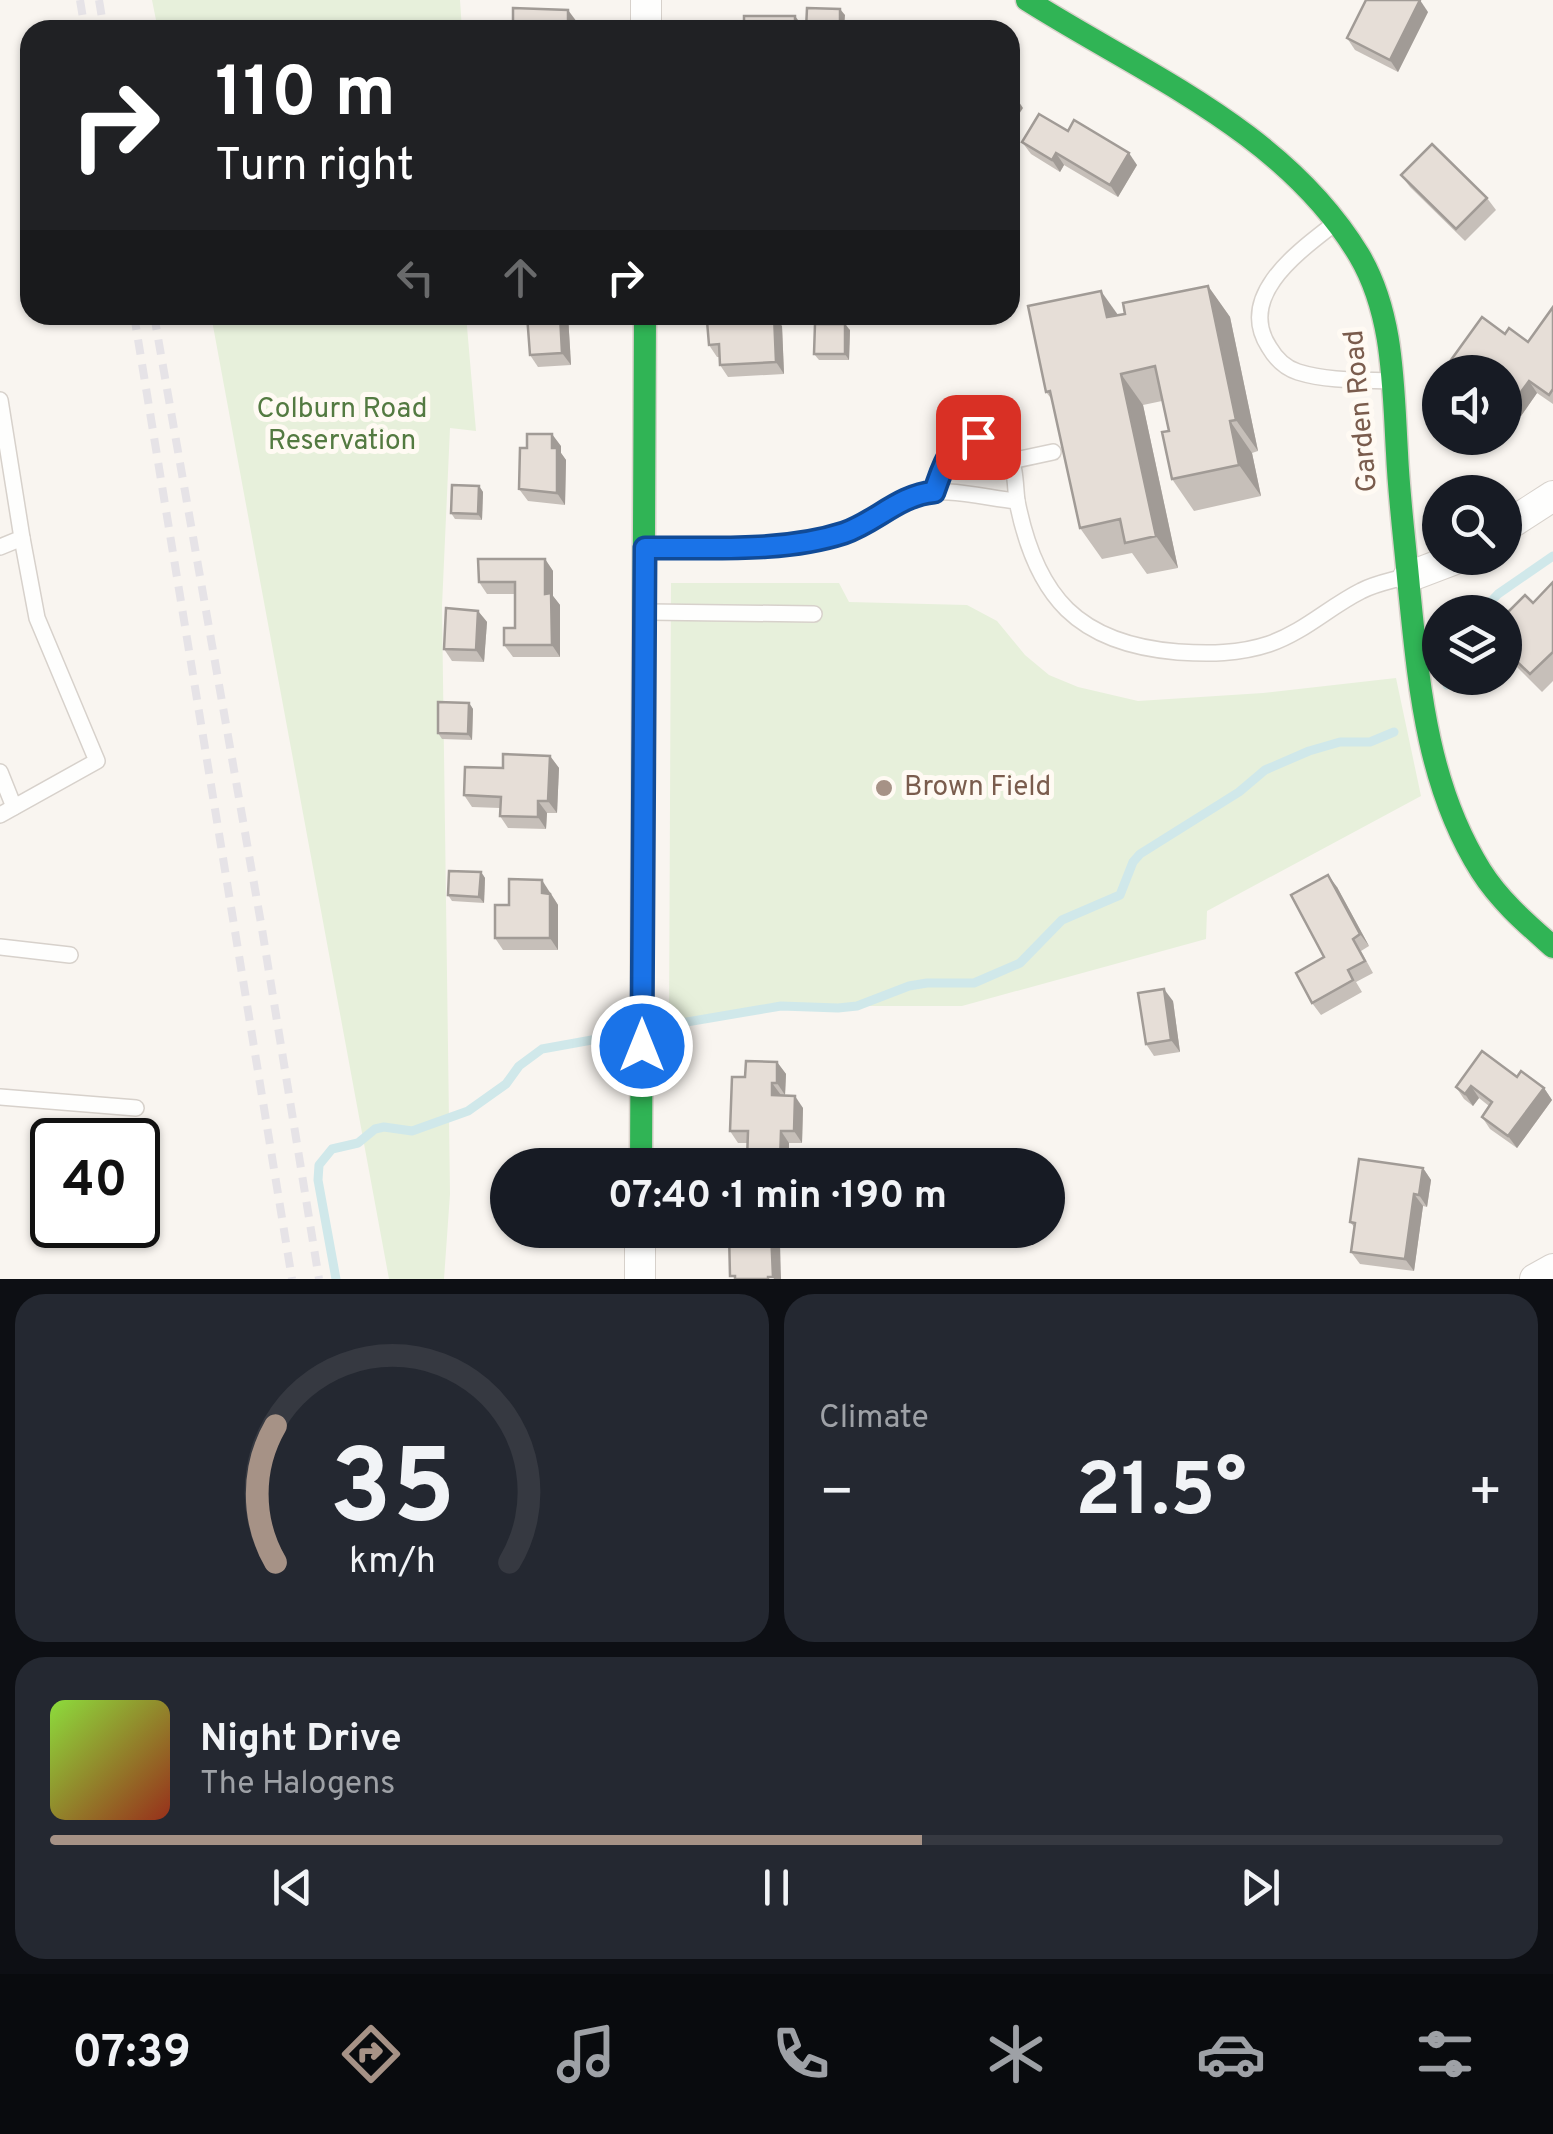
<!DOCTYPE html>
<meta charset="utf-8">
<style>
body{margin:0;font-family:Overpass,sans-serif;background:#242831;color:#f1f3f6;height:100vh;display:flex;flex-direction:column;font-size:38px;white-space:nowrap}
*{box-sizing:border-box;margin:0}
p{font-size:32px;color:#9ea1a6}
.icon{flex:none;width:55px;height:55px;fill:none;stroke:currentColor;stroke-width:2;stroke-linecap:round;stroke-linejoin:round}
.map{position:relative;height:1279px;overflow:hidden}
.drawer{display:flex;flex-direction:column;gap:15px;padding:15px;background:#0d0f14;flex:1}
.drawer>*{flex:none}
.guide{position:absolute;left:20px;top:20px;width:1000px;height:305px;border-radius:30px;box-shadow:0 2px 8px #0004;background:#202124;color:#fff;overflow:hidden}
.fabs{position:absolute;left:1422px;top:355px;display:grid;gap:20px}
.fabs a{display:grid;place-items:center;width:100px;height:100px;border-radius:50%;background:#171b24;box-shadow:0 2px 8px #0004;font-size:50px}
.speed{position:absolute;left:30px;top:1118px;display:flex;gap:20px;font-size:50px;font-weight:700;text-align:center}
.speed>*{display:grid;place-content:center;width:130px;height:130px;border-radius:50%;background:#171b24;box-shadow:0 2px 8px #0004;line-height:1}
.speed .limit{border:5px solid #111;border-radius:15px;background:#fff;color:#111}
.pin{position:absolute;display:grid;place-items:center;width:85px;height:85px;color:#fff;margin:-42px;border-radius:20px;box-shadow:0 5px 15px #0006}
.me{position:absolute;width:110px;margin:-55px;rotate:0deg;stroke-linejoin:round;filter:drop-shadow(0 0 8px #0008)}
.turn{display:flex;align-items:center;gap:35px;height:210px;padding:0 30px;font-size:45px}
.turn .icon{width:130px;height:130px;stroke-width:2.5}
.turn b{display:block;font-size:70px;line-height:85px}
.lanes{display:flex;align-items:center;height:95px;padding:0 30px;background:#0003;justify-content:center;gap:50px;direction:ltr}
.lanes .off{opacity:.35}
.big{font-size:75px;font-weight:700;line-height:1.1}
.drawer .card{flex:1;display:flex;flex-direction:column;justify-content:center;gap:15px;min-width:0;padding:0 35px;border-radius:30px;background:#242831}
.drawer .dial{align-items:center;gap:0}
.dial svg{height:260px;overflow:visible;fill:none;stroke:#363941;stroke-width:7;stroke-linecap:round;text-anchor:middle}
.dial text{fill:#f1f3f6;stroke:none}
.song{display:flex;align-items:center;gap:30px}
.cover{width:120px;height:120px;border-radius:15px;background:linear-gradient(135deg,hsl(90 70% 55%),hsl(10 70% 35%))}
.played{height:10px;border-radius:5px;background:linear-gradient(90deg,#a69286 60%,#363941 60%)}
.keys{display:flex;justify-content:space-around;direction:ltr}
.heat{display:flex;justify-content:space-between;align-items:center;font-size:55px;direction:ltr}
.drawer .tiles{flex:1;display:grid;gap:15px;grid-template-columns:1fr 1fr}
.card:last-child{grid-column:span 2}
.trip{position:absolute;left:490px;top:1148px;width:575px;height:100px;border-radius:50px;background:#171b24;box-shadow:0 2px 8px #0004;font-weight:700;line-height:100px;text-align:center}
.tabs{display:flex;height:160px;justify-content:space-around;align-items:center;background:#090b0e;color:#9ea1a6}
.tabs .icon{width:70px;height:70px}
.tabs .selected{color:#a69286}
.tabs b{font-size:45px;color:#f1f3f6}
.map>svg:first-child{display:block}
.green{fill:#e7f0db}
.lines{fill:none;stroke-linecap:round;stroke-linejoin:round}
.stream{stroke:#d0e8ea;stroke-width:9}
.lane-casing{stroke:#d7d1cb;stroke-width:18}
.street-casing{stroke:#d7d1cb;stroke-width:32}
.fast-casing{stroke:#d9d2cb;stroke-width:25}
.lane{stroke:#fefefd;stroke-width:15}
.street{stroke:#fefefd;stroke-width:30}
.fast{stroke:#30b455;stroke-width:22}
.rail{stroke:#e6e3e7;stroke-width:8;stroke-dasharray:15 10;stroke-linecap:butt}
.wall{fill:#c6bfb9}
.shaded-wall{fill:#a19b96}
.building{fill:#e6ded7;stroke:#a19b96;stroke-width:2.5}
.route-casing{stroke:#114b97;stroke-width:25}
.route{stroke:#1a73e8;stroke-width:18}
.poi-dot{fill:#a69286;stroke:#fffaf3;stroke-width:4}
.labels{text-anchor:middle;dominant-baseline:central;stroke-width:10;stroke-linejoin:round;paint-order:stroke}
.park-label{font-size:28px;fill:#537a41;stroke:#fffaf3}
.street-label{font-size:28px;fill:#7a5c4d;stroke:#fffaf3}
.poi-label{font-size:28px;fill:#7a5c4d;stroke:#fffaf3;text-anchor:start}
</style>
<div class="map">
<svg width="1553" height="1279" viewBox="0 0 1553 1279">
<rect width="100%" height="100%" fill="#f9f5f0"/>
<!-- green -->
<g class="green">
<polygon points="152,0 460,0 462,30 158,30"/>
<polygon points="211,315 466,315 476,431 450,428 442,606 450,1194 444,1279 389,1279"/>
<polygon points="671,583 839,583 849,602 967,605 997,621 1025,655 1049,675 1078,687 1138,701 1263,693 1396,678 1421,796 1207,911 1206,939 962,1006 781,1006 669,1025"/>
</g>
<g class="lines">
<!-- stream -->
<g class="stream">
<polyline points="1481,612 1498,594 1553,556"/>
<polyline points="1447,685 1453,678"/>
<polyline points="669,1025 781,1006 838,1008 857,1006 909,986 927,983 974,983 1020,963 1062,920 1120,895 1133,862 1140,854 1239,792 1265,770 1309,751 1340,742 1370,742 1394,732"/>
<polyline points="336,1279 318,1180 319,1165 332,1149 358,1143 375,1129 384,1127 412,1131 468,1111 506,1084 519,1066 542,1049 614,1036"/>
</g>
<!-- lane casing -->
<g class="lane-casing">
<g id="lane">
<path d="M1334 224C1298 252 1236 296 1269 347 1276 359 1285 368 1298 372 1327 381 1360 380 1390 381"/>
<polyline points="0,400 22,538 0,547"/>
<polyline points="1011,461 1053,452"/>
<path d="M934 492C943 466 954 426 990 439 997 442 1005 447 1008 454 1016 467 1015 486 1017 501"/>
<path d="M645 548C706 547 769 549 829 537 861 530 882 507 911 496 942 485 985 498 1017 501 1036 597 1078 644 1178 652 1209 654 1239 654 1269 644 1304 632 1329 607 1361 591 1374 584 1390 581 1404 577"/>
<polyline points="648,612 814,614"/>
<polyline points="0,772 14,807"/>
<polyline points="0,815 97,761 37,618 22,538"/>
<polyline points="0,947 70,955"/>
<polyline points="0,1097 136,1108"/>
</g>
</g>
<!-- street casing -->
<g class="street-casing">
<g id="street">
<polyline points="646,30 646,0"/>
<polyline points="1505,527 1553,496"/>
<polyline points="1408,577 1458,558"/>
<polyline points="640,1279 640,1230"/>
<polyline points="1535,1279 1553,1269"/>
</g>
</g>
<!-- fast casing -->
<g class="fast-casing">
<g id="fast">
<path d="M1027 0C1144 74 1284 131 1359 255 1394 314 1393 386 1397 453 1399 498 1405 543 1409 588 1419 686 1427 785 1481 871 1500 901 1527 924 1553 947"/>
<polyline points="641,1165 645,315"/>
</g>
</g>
<!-- lane -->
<use href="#lane" class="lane"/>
<!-- street -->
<use href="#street" class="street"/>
<!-- fast -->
<use href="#fast" class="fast"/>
<!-- rail -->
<g class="rail">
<polyline points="80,0 85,30"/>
<polyline points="99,0 104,30"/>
<polyline points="134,315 292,1279"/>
<polyline points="154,315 262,929 319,1279"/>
</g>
</g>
<!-- wall -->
<g class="wall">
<polygon points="1428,12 1398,72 1355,50 1347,38"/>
<polygon points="1068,131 1137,165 1118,197 1064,165 1060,172 1031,154 1022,142"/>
<polygon points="1401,175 1487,198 1496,210 1465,241 1410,187"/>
<polygon points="1208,286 1230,317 1258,451 1252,453 1261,496 1194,511 1172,479 1169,431 1162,401 1143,405 1178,568 1147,574 1132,553 1102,559 1080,528 1053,401 1046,392 1118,315"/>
<polygon points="1553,307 1553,404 1537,393 1521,416 1505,405 1505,372 1460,372 1451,360 1505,334 1528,342"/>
<polygon points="568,315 571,365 538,367 530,355"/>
<polygon points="782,326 784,374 728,377 720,365 719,357 717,357 709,345"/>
<polygon points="850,330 849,360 819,360 814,354"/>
<polygon points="561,446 561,453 566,460 565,505 528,501 519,489 527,448"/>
<polygon points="479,486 483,492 482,520 455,519 451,513"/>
<polygon points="545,559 553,571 553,596 560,605 560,657 513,657 504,645 515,628 515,594 487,594 479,582"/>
<polygon points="1553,582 1553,681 1542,692 1505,655 1505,615 1533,603"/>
<polygon points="478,611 487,622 484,662 452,661 444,649"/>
<polygon points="469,703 473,709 472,740 442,739 438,733"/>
<polygon points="550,756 559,768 557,813 547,813 546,829 508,828 500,816 500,808 472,807 464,795 503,768"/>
<polygon points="481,872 485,878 484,903 452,901 448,895"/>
<polygon points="1337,887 1369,946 1361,951 1373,973 1356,982 1362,992 1321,1015 1312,1003 1324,957"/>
<polygon points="550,892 558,905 558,950 503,950 495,938"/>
<polygon points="1173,1001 1180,1052 1154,1056 1146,1044"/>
<polygon points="777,1062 786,1074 785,1095 803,1108 802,1143 789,1143 789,1165 751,1165 747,1160 748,1143 738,1143 730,1131 745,1077"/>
<polygon points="1517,1077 1544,1088 1552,1100 1517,1148 1490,1129 1482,1117 1489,1106 1479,1098 1473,1106 1464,1099 1456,1087"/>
<polygon points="1423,1168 1431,1180 1427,1207 1423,1206 1414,1271 1360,1264 1351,1252 1355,1228 1350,1222"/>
<polygon points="513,1230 583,1230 583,1242 522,1243"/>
<polygon points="934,1230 1002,1230 1003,1246 969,1247 963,1238 940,1239"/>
</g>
<!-- shaded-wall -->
<g class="shaded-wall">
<polygon points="1420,0 1428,12 1398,72 1390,60"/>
<polygon points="840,9 845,15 844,30 840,30"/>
<polygon points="568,10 577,22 577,30 568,30"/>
<polygon points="795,16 804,28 804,30 795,30"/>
<polygon points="1015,96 1023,108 1010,128 1010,103"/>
<polygon points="1056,153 1064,165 1060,172 1052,160"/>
<polygon points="1129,153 1137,165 1118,197 1110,185"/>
<polygon points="1208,286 1230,317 1258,451 1236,420"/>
<polygon points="1101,291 1123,322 1107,317"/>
<polygon points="560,315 568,315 571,365 562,353"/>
<polygon points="774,315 782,326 784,374 776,362"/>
<polygon points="845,324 850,330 849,360 845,354"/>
<polygon points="1121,374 1143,405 1178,568 1156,536"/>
<polygon points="1529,381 1537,393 1521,416 1512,404"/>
<polygon points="1230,421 1252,453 1261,496 1239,465"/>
<polygon points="552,434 561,446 561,453 566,460 565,505 557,493 552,448"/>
<polygon points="479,486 483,492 482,520 478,514"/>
<polygon points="545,559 553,571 553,596 560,605 560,657 552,645 545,594"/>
<polygon points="478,611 487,622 484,662 476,650"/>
<polygon points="469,703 473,709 472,740 468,734"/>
<polygon points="550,756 559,768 557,813 548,801"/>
<polygon points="538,801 547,813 546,829 538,817"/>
<polygon points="481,872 485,878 484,903 479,897"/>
<polygon points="1328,875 1337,887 1369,946 1360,934"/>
<polygon points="542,880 558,905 558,950 550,938 542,893"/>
<polygon points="1164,989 1173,1001 1180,1052 1171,1040"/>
<polygon points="777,1062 786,1074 785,1095 777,1083"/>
<polygon points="772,1083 781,1095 772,1095"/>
<polygon points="1471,1086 1479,1098 1473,1106 1465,1094"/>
<polygon points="1544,1088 1552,1100 1517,1148 1508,1136"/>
<polygon points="795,1096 803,1108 802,1143 794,1131"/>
<polygon points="781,1131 789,1143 789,1165 783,1165 780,1161"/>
<polygon points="1423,1168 1431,1180 1427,1207 1419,1195"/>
<polygon points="1414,1194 1423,1206 1414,1271 1405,1259"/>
<polygon points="574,1230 583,1230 583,1242"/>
<polygon points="994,1230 1002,1230 1003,1246 994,1234"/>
<polygon points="771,1231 780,1243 781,1279 774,1279 773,1277"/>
</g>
<!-- building -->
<g class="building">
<polygon points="1366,0 1420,0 1390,60 1347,38"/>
<polygon points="513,8 568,10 568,30 513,30"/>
<polygon points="807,8 840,9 840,30 806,30"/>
<rect x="744" y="16" width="51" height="14"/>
<polygon points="1039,114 1068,131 1074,120 1129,153 1110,185 1056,153 1052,160 1022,142"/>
<polygon points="1432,144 1487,198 1456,229 1401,175"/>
<polygon points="1208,286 1236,420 1230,421 1239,465 1172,479 1162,432 1169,431 1155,366 1121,374 1156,536 1125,543 1120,519 1080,528 1050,391 1046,392 1028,306 1101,291 1107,317 1125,314 1123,303"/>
<polygon points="1553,307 1553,389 1549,395 1529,381 1512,404 1505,399 1505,372 1469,372 1451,360 1482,317 1505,334 1509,328 1528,342"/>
<polygon points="527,315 560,315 562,353 530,355"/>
<polygon points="719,315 774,315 776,362 720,365 719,344 709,345 707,321 719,320"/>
<polygon points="815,324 845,324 845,354 814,354"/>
<polygon points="527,434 552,434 552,448 557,448 557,493 519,489 520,448 527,448"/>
<polygon points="452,485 479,486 478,514 451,513"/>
<polygon points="478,559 545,559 545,594 551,593 552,645 504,645 504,628 515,628 515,582 479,582"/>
<polygon points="1553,582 1553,652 1530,674 1505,650 1505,615 1525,595 1533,603"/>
<polygon points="446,608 478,611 476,650 444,649"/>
<polygon points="438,702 469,703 468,734 438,733"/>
<polygon points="503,754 550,756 548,801 538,801 538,817 500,816 501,797 464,795 465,767 503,768"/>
<polygon points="449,871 481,872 479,897 448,895"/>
<polygon points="1328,875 1360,934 1353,939 1365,961 1348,970 1353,980 1312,1003 1296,973 1324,957 1291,895"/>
<polygon points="509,879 542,880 542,893 550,894 550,938 495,938 495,905 509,905"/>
<polygon points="1164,989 1171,1040 1146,1044 1138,993"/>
<polygon points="1482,1051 1517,1077 1521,1071 1544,1088 1508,1136 1482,1117 1492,1102 1471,1086 1465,1094 1456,1087"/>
<polygon points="746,1061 777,1062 777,1083 772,1083 772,1095 795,1096 794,1131 781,1131 780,1161 747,1160 748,1131 730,1131 732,1077 745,1077"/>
<polygon points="1359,1159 1423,1168 1419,1195 1414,1194 1405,1259 1351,1252 1355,1223 1350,1222"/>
<polygon points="513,1230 574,1230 513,1231"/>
<polygon points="960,1230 994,1230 994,1234 961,1235"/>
<polygon points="771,1231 773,1277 768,1277 768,1279 735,1279 735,1276 730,1276 729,1233"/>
</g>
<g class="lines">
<!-- route casing -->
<g class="route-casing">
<path id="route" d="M642 1046 645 548C709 547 782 553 844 533 876 522 899 495 934 492 943 468 949 439 978 437"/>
</g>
<!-- route -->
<use href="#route" class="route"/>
</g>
<!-- markers -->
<circle class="poi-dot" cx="884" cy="788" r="10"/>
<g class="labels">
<!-- park labels -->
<g class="park-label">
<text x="342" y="410">Colburn Road<tspan x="342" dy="32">Reservation</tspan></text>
</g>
<!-- street labels -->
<g class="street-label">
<text transform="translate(1362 411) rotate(-95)">Garden Road</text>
</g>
<!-- poi labels -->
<g class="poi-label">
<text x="904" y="788">Brown Field</text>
</g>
</g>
</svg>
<div class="fabs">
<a><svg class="icon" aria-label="sound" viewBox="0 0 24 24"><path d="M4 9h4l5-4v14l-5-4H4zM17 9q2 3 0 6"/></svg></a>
<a><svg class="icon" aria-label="search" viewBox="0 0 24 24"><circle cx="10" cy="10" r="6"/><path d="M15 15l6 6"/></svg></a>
<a><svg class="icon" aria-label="layers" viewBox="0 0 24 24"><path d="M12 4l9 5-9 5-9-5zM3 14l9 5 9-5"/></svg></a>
</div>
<div class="speed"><div class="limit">40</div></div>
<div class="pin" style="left:978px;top:437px;background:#d93025"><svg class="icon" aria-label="arrive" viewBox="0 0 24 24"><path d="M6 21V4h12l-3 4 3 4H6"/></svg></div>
<svg class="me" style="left:642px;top:1046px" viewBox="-20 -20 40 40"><circle r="17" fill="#1a73e8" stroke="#fff" stroke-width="3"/><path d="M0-11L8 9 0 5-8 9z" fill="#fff"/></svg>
<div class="trip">07:40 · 1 min · 190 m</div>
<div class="guide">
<div class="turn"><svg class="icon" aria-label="right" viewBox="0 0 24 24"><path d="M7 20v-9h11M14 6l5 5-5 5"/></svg><div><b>110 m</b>Turn right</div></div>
<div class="lanes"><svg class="icon off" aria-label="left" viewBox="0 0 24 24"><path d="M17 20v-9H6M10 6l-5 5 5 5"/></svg><svg class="icon off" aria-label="ahead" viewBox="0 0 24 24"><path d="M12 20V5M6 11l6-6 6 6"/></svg><svg class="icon" aria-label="right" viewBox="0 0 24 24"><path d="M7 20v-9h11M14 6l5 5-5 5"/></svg></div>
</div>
</div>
<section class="drawer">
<div class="tiles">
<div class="card dial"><svg viewBox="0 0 100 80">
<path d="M14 69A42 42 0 1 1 86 69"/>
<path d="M14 69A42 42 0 0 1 14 27" stroke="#a69286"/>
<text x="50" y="56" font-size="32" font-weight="700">35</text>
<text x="50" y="72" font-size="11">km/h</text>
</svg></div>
<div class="card"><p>Climate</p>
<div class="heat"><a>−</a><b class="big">21.5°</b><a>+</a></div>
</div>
<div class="card">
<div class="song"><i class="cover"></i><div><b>Night Drive</b><p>The Halogens</p></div></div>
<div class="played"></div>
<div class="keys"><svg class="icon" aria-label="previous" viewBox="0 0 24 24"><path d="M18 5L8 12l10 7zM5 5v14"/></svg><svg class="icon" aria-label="pause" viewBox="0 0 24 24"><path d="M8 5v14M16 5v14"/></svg><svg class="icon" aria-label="next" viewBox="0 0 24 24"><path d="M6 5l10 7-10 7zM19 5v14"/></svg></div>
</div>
</div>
</section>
<nav class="tabs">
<b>07:39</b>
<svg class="icon selected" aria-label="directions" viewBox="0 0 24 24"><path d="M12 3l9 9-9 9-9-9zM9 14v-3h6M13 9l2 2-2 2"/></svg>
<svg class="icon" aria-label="music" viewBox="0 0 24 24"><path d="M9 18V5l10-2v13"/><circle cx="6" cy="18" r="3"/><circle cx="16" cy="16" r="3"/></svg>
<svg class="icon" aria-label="phone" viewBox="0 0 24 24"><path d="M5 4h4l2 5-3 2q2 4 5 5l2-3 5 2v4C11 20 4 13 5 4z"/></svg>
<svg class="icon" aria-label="climate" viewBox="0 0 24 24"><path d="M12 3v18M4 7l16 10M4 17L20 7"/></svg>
<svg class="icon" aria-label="car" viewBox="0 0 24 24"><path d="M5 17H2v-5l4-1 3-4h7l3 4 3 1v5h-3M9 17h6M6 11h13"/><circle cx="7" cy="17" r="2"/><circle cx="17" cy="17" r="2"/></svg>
<svg class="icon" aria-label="filters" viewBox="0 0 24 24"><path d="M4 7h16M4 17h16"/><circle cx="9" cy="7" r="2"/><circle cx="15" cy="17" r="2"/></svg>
</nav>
